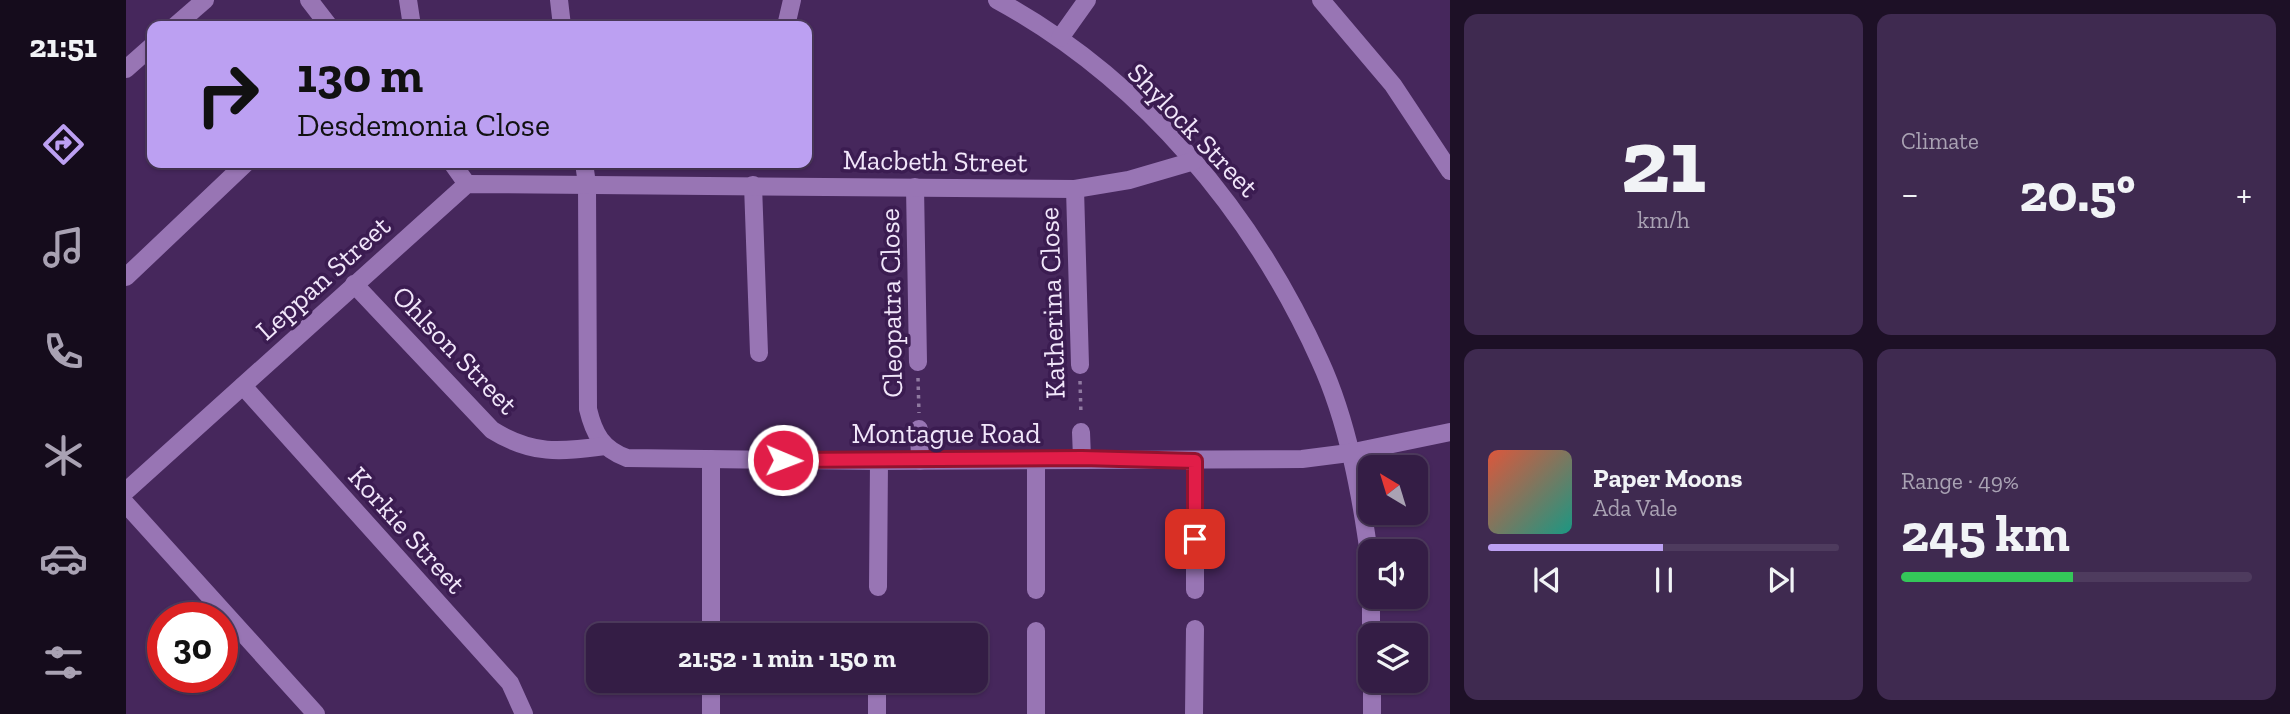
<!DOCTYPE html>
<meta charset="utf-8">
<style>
body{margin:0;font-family:"Zilla Slab",serif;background:#3f2a50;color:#f1f3f6;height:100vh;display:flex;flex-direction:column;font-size:26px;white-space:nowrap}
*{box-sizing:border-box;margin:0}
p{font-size:23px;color:#a9a2b3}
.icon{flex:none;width:38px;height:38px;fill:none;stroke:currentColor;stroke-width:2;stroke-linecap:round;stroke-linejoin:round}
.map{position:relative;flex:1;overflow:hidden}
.sheet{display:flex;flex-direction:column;gap:14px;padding:14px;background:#1d1026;width:840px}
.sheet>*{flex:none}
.top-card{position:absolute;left:21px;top:21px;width:665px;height:147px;border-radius:14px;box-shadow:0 2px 5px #0004,0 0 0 2px #4e3b5e;background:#bca0f2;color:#111;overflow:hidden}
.needle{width:46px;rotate:322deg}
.fabs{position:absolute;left:1232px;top:455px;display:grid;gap:14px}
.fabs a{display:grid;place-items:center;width:70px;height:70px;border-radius:14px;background:#341d45;box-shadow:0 2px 5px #0004,0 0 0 2px #4e3b5e;font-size:35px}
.speed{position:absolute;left:21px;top:602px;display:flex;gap:14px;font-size:35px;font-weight:700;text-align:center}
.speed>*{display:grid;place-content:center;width:91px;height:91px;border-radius:50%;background:#341d45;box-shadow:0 2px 5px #0004,0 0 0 2px #4e3b5e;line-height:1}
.speed .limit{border:10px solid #d22;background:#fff;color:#111}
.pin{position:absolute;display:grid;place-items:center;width:60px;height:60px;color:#fff;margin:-30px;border-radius:14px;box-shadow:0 4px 10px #0006}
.me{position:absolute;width:77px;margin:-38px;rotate:91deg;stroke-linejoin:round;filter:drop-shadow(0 0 5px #0008)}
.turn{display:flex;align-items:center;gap:24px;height:147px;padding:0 35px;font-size:32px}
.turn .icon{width:91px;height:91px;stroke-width:2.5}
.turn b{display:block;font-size:49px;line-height:60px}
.big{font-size:52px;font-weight:700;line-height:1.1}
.sheet .card{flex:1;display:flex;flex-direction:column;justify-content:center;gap:10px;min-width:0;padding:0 24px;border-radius:14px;background:#3f2a50}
.sheet .dial{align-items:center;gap:0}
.dial b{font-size:91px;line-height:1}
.song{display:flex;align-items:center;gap:21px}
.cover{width:84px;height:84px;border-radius:10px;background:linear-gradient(135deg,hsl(10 70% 55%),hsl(170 70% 35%))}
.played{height:7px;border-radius:4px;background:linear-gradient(90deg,#bca0f2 50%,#4e3b5e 50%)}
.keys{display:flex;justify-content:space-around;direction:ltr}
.heat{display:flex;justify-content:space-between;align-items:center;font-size:38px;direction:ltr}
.charge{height:10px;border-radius:5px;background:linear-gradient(90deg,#34c759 49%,#4e3b5e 0)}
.sheet .tiles{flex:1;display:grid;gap:14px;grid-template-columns:repeat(2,1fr)}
.trip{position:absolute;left:460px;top:623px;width:402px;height:70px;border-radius:14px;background:#341d45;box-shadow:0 2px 5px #0004,0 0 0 2px #4e3b5e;font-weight:700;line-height:70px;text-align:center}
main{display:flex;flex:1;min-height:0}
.menu{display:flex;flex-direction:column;width:126px;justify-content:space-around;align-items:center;background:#150c1c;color:#a9a2b3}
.menu .icon{width:49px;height:49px}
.menu .current{color:#bca0f2}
.menu b{font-size:32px;color:#f1f3f6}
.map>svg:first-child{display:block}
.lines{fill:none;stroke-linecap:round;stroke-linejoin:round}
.path{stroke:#907aa1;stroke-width:3.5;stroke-dasharray:3.5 5;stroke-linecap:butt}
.minor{stroke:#9875b4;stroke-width:18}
.route-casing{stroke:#92132f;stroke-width:18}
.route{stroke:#e11d48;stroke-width:12}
.labels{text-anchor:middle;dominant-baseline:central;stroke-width:7;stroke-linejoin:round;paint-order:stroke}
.street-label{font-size:28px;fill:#f1e6fa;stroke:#3b1c51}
</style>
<main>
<nav class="menu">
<b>21:51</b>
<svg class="icon current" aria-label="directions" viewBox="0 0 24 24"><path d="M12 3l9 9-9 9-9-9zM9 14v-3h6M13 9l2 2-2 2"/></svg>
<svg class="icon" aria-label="music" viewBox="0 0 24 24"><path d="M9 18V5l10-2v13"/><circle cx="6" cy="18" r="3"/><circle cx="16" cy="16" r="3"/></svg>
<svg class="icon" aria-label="phone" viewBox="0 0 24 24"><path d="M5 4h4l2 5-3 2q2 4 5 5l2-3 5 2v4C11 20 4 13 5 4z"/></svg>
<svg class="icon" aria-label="climate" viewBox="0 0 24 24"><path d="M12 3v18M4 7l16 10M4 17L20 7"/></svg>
<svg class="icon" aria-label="car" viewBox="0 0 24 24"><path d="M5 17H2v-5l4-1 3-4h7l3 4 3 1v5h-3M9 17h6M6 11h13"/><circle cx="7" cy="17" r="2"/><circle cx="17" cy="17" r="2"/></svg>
<svg class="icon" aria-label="filters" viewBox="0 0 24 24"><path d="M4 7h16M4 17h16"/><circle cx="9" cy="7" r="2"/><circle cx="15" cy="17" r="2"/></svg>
</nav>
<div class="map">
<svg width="1324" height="714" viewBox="0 0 1324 714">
<rect width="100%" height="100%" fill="#46275c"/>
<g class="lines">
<!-- path -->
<g class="path">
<polyline points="792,378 793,413"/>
<polyline points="954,381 955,415"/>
</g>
<!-- minor -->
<g class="minor">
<polyline points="183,0 203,26"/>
<polyline points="282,0 286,26"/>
<polyline points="433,0 436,26"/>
<path d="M871 0C1016 79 1127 212 1194 361 1222 422 1235 495 1244 561"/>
<polyline points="1195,0 1267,85 1324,171"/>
<polyline points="49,26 79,0"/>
<polyline points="660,26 666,0"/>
<polyline points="934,38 961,0"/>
<polyline points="0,69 26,46"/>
<polyline points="326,163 341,184"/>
<path d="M458 163 461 184 462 409C468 434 476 449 501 458L753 461 1176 459 1223 453 1324 432"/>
<polyline points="627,185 633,353"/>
<polyline points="789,187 792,362"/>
<polyline points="949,189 954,365"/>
<polyline points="0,277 120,163"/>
<path d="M228 284 366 430C406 455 434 452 479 446"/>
<polyline points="117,386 384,683 398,714"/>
<polyline points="793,429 794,461"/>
<polyline points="955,432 956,458"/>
<polyline points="585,459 585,635"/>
<polyline points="1069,461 1069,590"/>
<polyline points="0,491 341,184 949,189 1003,180 1068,161"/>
<polyline points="0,504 190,714"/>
<polyline points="752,587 753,461"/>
<polyline points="910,590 910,459"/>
<polyline points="1245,597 1245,635"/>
<polyline points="752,635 752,630"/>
<polyline points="585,681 585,714"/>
<polyline points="1246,681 1246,714"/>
<polyline points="751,714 751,681"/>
<polyline points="910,714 910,631"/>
<polyline points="1068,714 1069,629"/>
</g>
</g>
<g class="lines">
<!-- route casing -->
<g class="route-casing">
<polyline id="route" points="657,460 956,458 1069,461 1069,539"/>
</g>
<!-- route -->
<use href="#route" class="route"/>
</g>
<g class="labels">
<!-- street labels -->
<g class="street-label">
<text transform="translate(1067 130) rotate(46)">Shylock Street</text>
<text transform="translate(809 161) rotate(1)">Macbeth Street</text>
<text transform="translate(197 278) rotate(-42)">Leppan Street</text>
<text transform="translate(765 303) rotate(-91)">Cleopatra Close</text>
<text transform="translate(926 303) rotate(-92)">Katherina Close</text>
<text transform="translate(329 350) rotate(46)">Ohlson Street</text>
<text x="820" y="433">Montague Road</text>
<text transform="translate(281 530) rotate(48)">Korkie Street</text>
</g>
</g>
</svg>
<div class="fabs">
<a><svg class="needle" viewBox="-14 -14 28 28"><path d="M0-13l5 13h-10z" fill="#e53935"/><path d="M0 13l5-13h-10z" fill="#a9a2b3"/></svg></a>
<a><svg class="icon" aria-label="sound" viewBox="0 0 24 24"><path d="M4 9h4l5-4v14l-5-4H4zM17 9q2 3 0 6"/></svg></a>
<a><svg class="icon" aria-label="layers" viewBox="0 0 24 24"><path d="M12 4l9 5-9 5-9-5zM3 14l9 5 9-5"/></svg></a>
</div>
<div class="speed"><div class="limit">30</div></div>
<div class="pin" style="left:1069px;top:539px;background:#d93025"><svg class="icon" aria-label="arrive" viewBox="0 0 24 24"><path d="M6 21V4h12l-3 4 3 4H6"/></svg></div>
<svg class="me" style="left:657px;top:460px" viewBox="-20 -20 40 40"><circle r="17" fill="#e11d48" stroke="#fff" stroke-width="3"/><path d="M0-11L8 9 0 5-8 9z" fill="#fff"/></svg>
<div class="trip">21:52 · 1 min · 150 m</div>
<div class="top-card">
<div class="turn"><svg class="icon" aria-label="right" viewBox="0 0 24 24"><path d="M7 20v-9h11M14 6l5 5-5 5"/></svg><div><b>130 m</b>Desdemonia Close</div></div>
</div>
</div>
<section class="sheet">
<div class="tiles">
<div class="card dial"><b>21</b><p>km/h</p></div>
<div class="card"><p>Climate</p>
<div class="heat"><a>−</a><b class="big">20.5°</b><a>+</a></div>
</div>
<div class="card">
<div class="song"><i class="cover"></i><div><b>Paper Moons</b><p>Ada Vale</p></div></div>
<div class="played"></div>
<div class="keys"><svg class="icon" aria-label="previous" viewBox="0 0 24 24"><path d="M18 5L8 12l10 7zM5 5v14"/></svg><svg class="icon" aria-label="pause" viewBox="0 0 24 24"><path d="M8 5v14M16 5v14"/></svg><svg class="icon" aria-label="next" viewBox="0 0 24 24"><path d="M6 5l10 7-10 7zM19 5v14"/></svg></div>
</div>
<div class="card"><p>Range · 49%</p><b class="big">245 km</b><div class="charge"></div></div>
</div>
</section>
</main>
